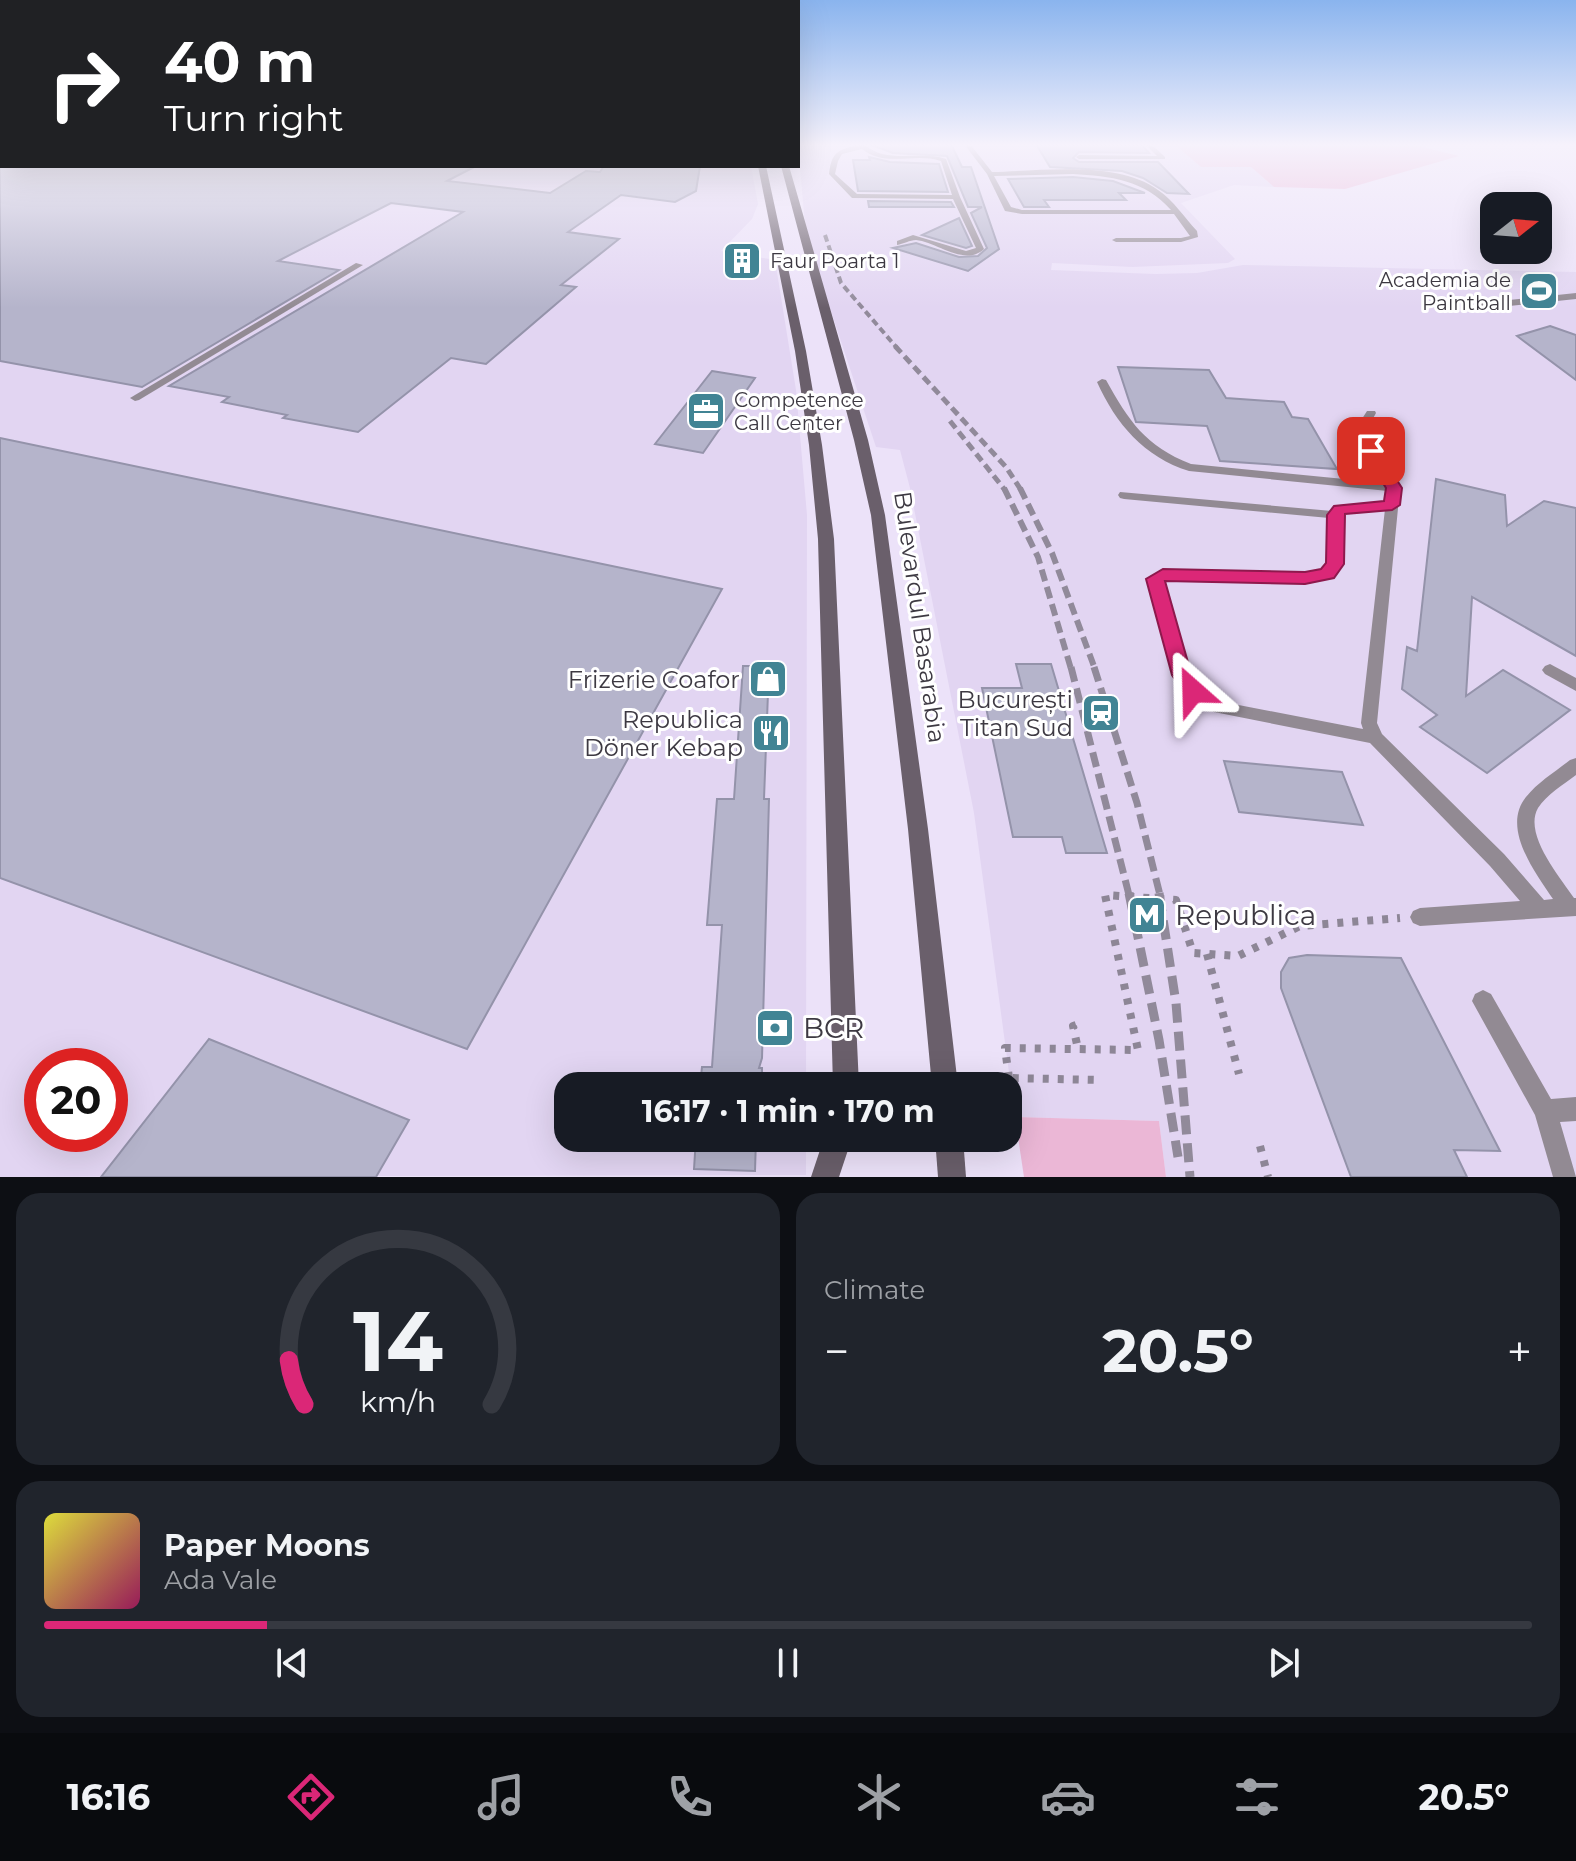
<!DOCTYPE html>
<meta charset="utf-8">
<style>
body{margin:0;font-family:Montserrat,sans-serif;background:#20242c;color:#f1f3f6;height:100vh;display:flex;flex-direction:column;font-size:30px;white-space:nowrap}
*{box-sizing:border-box;margin:0}
p{font-size:26px;color:#9ea1a6}
.icon{flex:none;width:44px;height:44px;fill:none;stroke:currentColor;stroke-width:2;stroke-linecap:round;stroke-linejoin:round}
.map{position:relative;height:1177px;overflow:hidden}
.details{display:flex;flex-direction:column;gap:16px;padding:16px;background:#0d0f14;flex:1}
.details>*{flex:none}
.top-card{position:absolute;left:0px;top:0px;width:800px;height:168px;box-shadow:0 8px 32px #0002;background:#202124;color:#fff;overflow:hidden}
.needle{width:52px;rotate:73deg}
.buttons{position:absolute;left:1480px;top:192px;display:grid;gap:16px}
.buttons a{display:grid;place-items:center;width:72px;height:72px;border-radius:16px;background:#171b24;box-shadow:0 8px 32px #0002;font-size:40px}
.speed{position:absolute;left:24px;top:1048px;display:flex;gap:16px;font-size:40px;font-weight:700;text-align:center}
.speed>*{display:grid;place-content:center;width:104px;height:104px;border-radius:50%;background:#171b24;box-shadow:0 8px 32px #0002;line-height:1}
.speed .limit{border:12px solid #d22;background:#fff;color:#111}
.pin{position:absolute;display:grid;place-items:center;width:68px;height:68px;color:#fff;margin:-34px;border-radius:16px;box-shadow:0 4px 12px #0006}
.me{position:absolute;width:88px;margin:-44px;rotate:335deg;stroke-linejoin:round;filter:drop-shadow(0 0 6px #0008)}
.turn{display:flex;align-items:center;gap:28px;height:168px;padding:0 32px;font-size:36px}
.turn .icon{width:104px;height:104px;stroke-width:2.5}
.turn b{display:block;font-size:56px;line-height:68px}
.big{font-size:60px;font-weight:700;line-height:1.1}
.details .tile{flex:1;display:flex;flex-direction:column;justify-content:center;gap:12px;min-width:0;padding:0 28px;border-radius:24px;background:#20242c}
.details .dial{align-items:center;gap:0}
.dial svg{height:208px;overflow:visible;fill:none;stroke:#363941;stroke-width:7;stroke-linecap:round;text-anchor:middle}
.dial text{fill:#f1f3f6;stroke:none}
.song{display:flex;align-items:center;gap:24px}
.cover{width:96px;height:96px;border-radius:12px;background:linear-gradient(135deg,hsl(60 70% 55%),hsl(330 70% 35%))}
.played{height:8px;border-radius:4px;background:linear-gradient(90deg,#db2777 15%,#363941 15%)}
.keys{display:flex;justify-content:space-around;direction:ltr}
.heat{display:flex;justify-content:space-between;align-items:center;font-size:44px;direction:ltr}
.details .tiles{flex:1;display:grid;gap:16px;grid-template-columns:1fr 1fr}
.tile:last-child{grid-column:span 2}
.trip{position:absolute;left:554px;top:1072px;width:468px;height:80px;border-radius:24px;background:#171b24;box-shadow:0 8px 32px #0002;font-weight:700;line-height:80px;text-align:center}
.tabs{display:flex;height:128px;justify-content:space-around;align-items:center;background:#090b0e;color:#9ea1a6}
.tabs .icon{width:56px;height:56px}
.tabs .selected{color:#db2777}
.tabs b{font-size:36px;color:#f1f3f6}
.map>svg:first-child{display:block}
.built{fill:#e2d5f2;fill-rule:evenodd}
.green{fill:#ebb7d6}
.building{fill:#b5b4cb;stroke:#9493aa;stroke-width:2}
.lines{fill:none;stroke-linecap:round;stroke-linejoin:round}
.path{stroke:#8d8696;stroke-width:8;stroke-dasharray:6 9;stroke-linecap:butt}
.lane{fill:#928a93;fill-rule:evenodd}
.secondary{fill:#6a5f6b;fill-rule:evenodd}
.rail-far4{stroke:#918a9a;stroke-width:4;stroke-dasharray:7 4;stroke-linecap:butt}
.rail-far3{stroke:#918a9a;stroke-width:5;stroke-dasharray:9 5;stroke-linecap:butt}
.rail-far2{stroke:#918a9a;stroke-width:6;stroke-dasharray:12 6;stroke-linecap:butt}
.rail-far1{stroke:#918a9a;stroke-width:7;stroke-dasharray:15 7;stroke-linecap:butt}
.rail{stroke:#918a9a;stroke-width:9;stroke-dasharray:19 9;stroke-linecap:butt}
.route{fill:#db2777;stroke:#8e194d;stroke-width:2}
.labels{text-anchor:middle;dominant-baseline:central;stroke-width:6;stroke-linejoin:round;paint-order:stroke}
.far-poi-label{font-size:20px;fill:#3d3942;stroke:#fff;text-anchor:start}
.street-label{font-size:24px;fill:#3d3942;stroke:#fff}
.poi-label{font-size:24px;fill:#3d3942;stroke:#fff;text-anchor:end}
.near-poi-label{font-size:28px;fill:#3d3942;stroke:#fff;text-anchor:start}
</style>
<div class="map">
<svg width="1576" height="1177" viewBox="0 0 1576 1177">
<rect width="100%" height="100%" fill="#ece2f9"/>
<!-- built -->
<g class="built">
<path d="M0 144 2 166H751L758 204 752 219 721 251 775 260 796 390 807 515 806 1086H568V1138H806V1175L0 1177ZM42 1066H110V1134H42Z"/>
<polygon points="798,144 1174,144 1201,167 1251,167 1274,187 1234,185 1181,203 1235,259 1228,263 1132,267 1052,263 1051,270 1155,274 1197,273 1243,265 1576,272 1576,1177 1166,1177 1159,1121 1015,1117 974,813 910,488 900,450 876,447 806,236"/>
</g>
<!-- green -->
<g class="green">
<polygon points="1174,144 1410,144 1459,156 1345,189 1274,187 1251,167 1201,167"/>
<polygon points="1015,1117 1159,1121 1166,1177 1024,1177"/>
</g>
<!-- building -->
<g class="building">
<polygon points="869,144 951,144 962,167 971,167 999,249 968,271 893,248 916,243 959,257 978,256 987,248 971,213 982,207 968,207 947,156 893,153"/>
<polygon points="1036,144 1142,145 1149,153 1079,152 1073,158 1079,162 1158,162 1189,194 1167,193 1143,178 1122,171 1050,167"/>
<polygon points="869,157 890,162 939,164 948,192 858,191 853,160 870,160"/>
<polygon points="0,166 476,166 447,181 550,193 586,171 600,172 604,166 700,166 696,191 675,202 621,195 568,232 619,239 561,285 576,287 486,364 451,358 358,432 283,418 287,415 222,402 229,397 169,386 463,212 391,203 278,261 339,270 142,387 0,361"/>
<polygon points="1073,177 1113,181 1145,193 1119,193 1126,200 1044,200 1049,207 1024,207 1008,179"/>
<polygon points="868,201 951,202 954,207 869,207"/>
<polygon points="959,218 972,246 966,248 922,235"/>
<polygon points="1550,326 1576,335 1576,380 1517,336"/>
<polygon points="1118,367 1209,370 1226,398 1284,402 1292,417 1308,419 1337,469 1220,461 1207,426 1136,422"/>
<polygon points="712,371 755,378 703,453 655,444"/>
<polygon points="0,438 722,589 467,1049 0,878"/>
<polygon points="1436,479 1505,495 1507,526 1544,501 1576,508 1576,656 1472,597 1466,696 1503,670 1570,710 1487,773 1420,727 1437,715 1402,689 1407,647 1417,651"/>
<polygon points="1016,664 1051,664 1107,853 1066,853 1062,837 1013,837 982,688 1022,688"/>
<polygon points="743,666 769,666 764,799 769,799 762,1058 759,1068 762,1068 762,1086 700,1086 702,1067 712,1067 722,925 707,925 717,799 734,799"/>
<polygon points="1224,761 1342,772 1363,825 1239,812"/>
<polygon points="1307,955 1401,958 1500,1151 1454,1150 1467,1177 1351,1177 1281,988 1281,972 1289,958"/>
<polygon points="209,1039 409,1120 376,1177 101,1177"/>
<polygon points="696,1138 756,1138 755,1171 694,1169"/>
</g>
<g class="lines">
<!-- path -->
<g class="path">
<polyline points="1207,954 1239,1074"/>
<polyline points="1076,1025 1073,1026 1078,1049"/>
<polyline points="1009,1078 1005,1048 1138,1050 1105,895 1176,900 1193,953 1238,956 1300,926 1400,918"/>
<polyline points="984,1086 1009,1078 1100,1080"/>
<polyline points="1260,1146 1268,1177"/>
</g>
<!-- lane -->
<g class="lane">
<path d="M858 144H864C886 165 919 150 946 159L960 197 984 249C965 267 937 242 916 240 910 240 903 244 897 245V241L913 235 966 251 976 248 953 199 852 198 829 174C832 148 841 151 858 144ZM862 149C886 168 914 152 941 161L952 195 857 194 835 174 838 161 842 154Z"/>
<path d="M964 144H970L992 172C1039 171 1118 160 1158 190 1174 201 1184 217 1197 231L1198 237 1181 242H1116L1112 240 1116 238H1181L1190 236 1174 214H1022L1005 211 987 174ZM1073 174C1110 176 1145 180 1171 210H1022L1011 207 994 176Z"/>
<polygon points="1145,144 1151,144 1165,157 1165,159 1079,159 1076,157 1079,155 1157,156"/>
<polygon points="356,263 363,265 139,400 135,401 130,398"/>
<polygon points="1576,293 1576,299 1480,309 1475,306 1480,303"/>
<path d="M1102 379 1106 380C1129 421 1145 446 1191 464L1385 483 1353 433 1367 411H1375L1376 413 1365 433 1400 488 1377 723 1382 734 1504 854 1544 900 1553 899C1535 872 1501 828 1526 797 1538 782 1555 772 1570 760L1576 758V775C1564 784 1546 795 1538 808 1523 834 1560 877 1574 898H1576V916L1420 926 1413 923 1410 917 1413 911 1420 908 1520 901 1490 866 1370 743 1214 712 1187 695 1174 675 1148 579 1150 576 1163 571 1305 574 1323 570 1328 563 1329 518 1124 499 1120 498 1118 495 1120 492 1332 511 1340 505 1386 502 1388 491 1189 471C1144 457 1116 424 1097 382ZM1385 509 1361 723 1363 729 1218 701 1199 687 1189 674 1162 581 1305 582 1332 577 1342 564 1341 515 1344 512Z"/>
<polygon points="1550,664 1576,678 1576,691 1545,674 1542,670 1545,666"/>
<polygon points="1483,990 1491,994 1551,1099 1576,1097 1576,1121 1560,1122 1576,1177 1553,1177 1535,1115 1472,1001 1475,994"/>
</g>
<!-- secondary -->
<g class="secondary">
<polygon points="758,166 766,166 806,351 822,445 834,539 859,1086 833,1086 818,539 809,445 795,351"/>
<polygon points="781,166 789,166 868,440 885,515 928,829 958,1086 932,1086 908,829 871,515 854,440"/>
<polygon points="824,1138 852,1138 839,1177 811,1177"/>
<polygon points="935,1138 963,1138 966,1177 938,1177"/>
</g>
<!-- rail-far4 -->
<polyline class="rail-far4" points="825,235 841,283 897,348"/>
<!-- rail-far3 -->
<g class="rail-far3">
<polyline points="895,346 1006,467 1021,490"/>
<polyline points="950,421 1005,490"/>
</g>
<!-- rail-far2 -->
<g class="rail-far2">
<polyline points="1004,488 1038,557 1071,669"/>
<polyline points="1020,488 1052,553 1095,669"/>
</g>
<!-- rail-far1 -->
<g class="rail-far1">
<polyline points="1071,667 1129,895"/>
<polyline points="1094,667 1137,803 1160,895"/>
</g>
<!-- rail -->
<g class="rail">
<polyline points="1129,893 1159,1040 1178,1157"/>
<polyline points="1159,893 1176,1003 1190,1177"/>
</g>
</g>
<!-- sky -->
<linearGradient id="sky" x2="0" y2="1"><stop stop-color="#8ab4ee"/><stop offset="0.47" stop-color="#f6f2fc"/><stop offset="1" stop-color="#f6f2fc" stop-opacity="0"/></linearGradient>
<rect width="1576" height="308" fill="url(#sky)"/>
<!-- route -->
<polygon class="route" points="1371,447 1376,448 1402,488 1400,505 1392,510 1345,514 1344,564 1334,578 1305,584 1165,581 1191,673 1203,691 1200,696 1186,696 1172,675 1146,579 1163,569 1305,572 1321,569 1326,563 1327,515 1334,506 1384,501 1386,488 1363,451"/>
<!-- icons -->
<defs>
<g id="building-square" transform="scale(2)"><rect x="-9" y="-9" width="18" height="18" rx="4" fill="#418494" stroke="#fff"/><path d="M-4-6H4V6H1V3H-1V6H-4ZM-2.5-4.3h1.7v1.8h-1.7ZM.8-4.3h1.7v1.8H.8ZM-2.5-1h1.7V.8h-1.7ZM.8-1h1.7V.8H.8Z" fill="#fff"/></g>
<g id="stadium-square" transform="scale(2)"><rect x="-9" y="-9" width="18" height="18" rx="4" fill="#418494" stroke="#fff"/><path d="M0-5a6.5 5 0 1 0 0 10a6.5 5 0 1 0 0-10ZM-3.5-1.8h7v3.6h-7Z" fill="#fff"/></g>
<g id="office-square" transform="scale(2)"><rect x="-9" y="-9" width="18" height="18" rx="4" fill="#418494" stroke="#fff"/><path d="M-6-3h4V-5.5h4V-3h4V5H-6ZM-1-4.5V-3h2v-1.5ZM-6 0V1H6V0Z" fill="#fff"/></g>
<g id="shop-square" transform="scale(2)"><rect x="-9" y="-9" width="18" height="18" rx="4" fill="#418494" stroke="#fff"/><path d="M-5-2.5h2.3a2.7 3.5 0 0 1 5.4 0H5L5.5 6h-11ZM-1.5-2.5h3a1.5 2.3 0 0 0-3 0Z" fill="#fff"/></g>
<g id="station-square" transform="scale(2)"><rect x="-9" y="-9" width="18" height="18" rx="4" fill="#418494" stroke="#fff"/><path d="M-3-6H3Q5-6 5-4V2Q5 4 3 4L4.5 6H3L1.5 4h-3L-3 6H-4.5L-3 4Q-5 4-5 2V-4Q-5-6-3-6ZM-3.5-4v3h7v-3ZM-3.5 1v1.5H-2V1ZM2 1v1.5H3.5V1Z" fill="#fff"/></g>
<g id="restaurant-square" transform="scale(2)"><rect x="-9" y="-9" width="18" height="18" rx="4" fill="#418494" stroke="#fff"/><path d="M-5-6h1v4h1v-4h1v4h1v-4h1v5L-1.5 .5V6h-2V.5L-5-1ZM5-6V6H3V1.5H1.5Q1.5-4 5-6Z" fill="#fff"/></g>
<g id="metro-square" transform="scale(2)"><rect x="-9" y="-9" width="18" height="18" rx="4" fill="#418494" stroke="#fff"/><path d="M-5.5 5V-5H-3L0 0L3-5H5.5V5H3V-.5L0 4L-3-.5V5Z" fill="#fff"/></g>
<g id="bank-square" transform="scale(2)"><rect x="-9" y="-9" width="18" height="18" rx="4" fill="#418494" stroke="#fff"/><path d="M-6-4H6V4H-6ZM0-2.3a2.3 2.3 0 1 0 0 4.6a2.3 2.3 0 1 0 0-4.6Z" fill="#fff"/></g>
</defs>
<g fill-rule="evenodd">
<use href="#building-square" x="742" y="261"/>
<use href="#stadium-square" x="1539" y="291"/>
<use href="#office-square" x="706" y="411"/>
<use href="#shop-square" x="768" y="679"/>
<use href="#station-square" x="1101" y="713"/>
<use href="#restaurant-square" x="771" y="733"/>
<use href="#metro-square" x="1147" y="915"/>
<use href="#bank-square" x="775" y="1028"/>
</g>
<g class="labels">
<!-- far-poi labels -->
<g class="far-poi-label">
<text x="770" y="261">Faur Poarta 1</text>
<text x="1511" y="280" text-anchor="end">Academia de<tspan x="1511" dy="23">Paintball</tspan></text>
<text x="734" y="400">Competence<tspan x="734" dy="23">Call Center</tspan></text>
</g>
<!-- street labels -->
<g class="street-label">
<text transform="translate(920 617) rotate(82)">Bulevardul Basarabia</text>
</g>
<!-- poi labels -->
<g class="poi-label">
<text x="740" y="679">Frizerie Coafor</text>
<text x="1073" y="699">București<tspan x="1073" dy="28">Titan Sud</tspan></text>
<text x="743" y="719">Republica<tspan x="743" dy="28">Döner Kebap</tspan></text>
</g>
<!-- near-poi labels -->
<g class="near-poi-label">
<text x="1175" y="915">Republica</text>
<text x="803" y="1028">BCR</text>
</g>
</g>
</svg>
<div class="buttons">
<a><svg class="needle" viewBox="-14 -14 28 28"><path d="M0-13l5 13h-10z" fill="#e53935"/><path d="M0 13l5-13h-10z" fill="#9ea1a6"/></svg></a>
</div>
<div class="speed"><div class="limit">20</div></div>
<div class="pin" style="left:1371px;top:451px;background:#d93025"><svg class="icon" aria-label="arrive" viewBox="0 0 24 24"><path d="M6 21V4h12l-3 4 3 4H6"/></svg></div>
<svg class="me" style="left:1193px;top:691px" viewBox="-20 -20 40 40"><path d="M0-17L14 15 0 8-14 15z" fill="#db2777" stroke="#fff" stroke-width="4"/></svg>
<div class="trip">16:17 · 1 min · 170 m</div>
<div class="top-card">
<div class="turn"><svg class="icon" aria-label="right" viewBox="0 0 24 24"><path d="M7 20v-9h11M14 6l5 5-5 5"/></svg><div><b>40 m</b>Turn right</div></div>
</div>
</div>
<section class="details">
<div class="tiles">
<div class="tile dial"><svg viewBox="0 0 100 80">
<path d="M14 69A42 42 0 1 1 86 69"/>
<path d="M14 69A42 42 0 0 1 8 52" stroke="#db2777"/>
<text x="50" y="56" font-size="32" font-weight="700">14</text>
<text x="50" y="72" font-size="11">km/h</text>
</svg></div>
<div class="tile"><p>Climate</p>
<div class="heat"><a>−</a><b class="big">20.5°</b><a>+</a></div>
</div>
<div class="tile">
<div class="song"><i class="cover"></i><div><b>Paper Moons</b><p>Ada Vale</p></div></div>
<div class="played"></div>
<div class="keys"><svg class="icon" aria-label="previous" viewBox="0 0 24 24"><path d="M18 5L8 12l10 7zM5 5v14"/></svg><svg class="icon" aria-label="pause" viewBox="0 0 24 24"><path d="M8 5v14M16 5v14"/></svg><svg class="icon" aria-label="next" viewBox="0 0 24 24"><path d="M6 5l10 7-10 7zM19 5v14"/></svg></div>
</div>
</div>
</section>
<nav class="tabs">
<b>16:16</b>
<svg class="icon selected" aria-label="directions" viewBox="0 0 24 24"><path d="M12 3l9 9-9 9-9-9zM9 14v-3h6M13 9l2 2-2 2"/></svg>
<svg class="icon" aria-label="music" viewBox="0 0 24 24"><path d="M9 18V5l10-2v13"/><circle cx="6" cy="18" r="3"/><circle cx="16" cy="16" r="3"/></svg>
<svg class="icon" aria-label="phone" viewBox="0 0 24 24"><path d="M5 4h4l2 5-3 2q2 4 5 5l2-3 5 2v4C11 20 4 13 5 4z"/></svg>
<svg class="icon" aria-label="climate" viewBox="0 0 24 24"><path d="M12 3v18M4 7l16 10M4 17L20 7"/></svg>
<svg class="icon" aria-label="car" viewBox="0 0 24 24"><path d="M5 17H2v-5l4-1 3-4h7l3 4 3 1v5h-3M9 17h6M6 11h13"/><circle cx="7" cy="17" r="2"/><circle cx="17" cy="17" r="2"/></svg>
<svg class="icon" aria-label="filters" viewBox="0 0 24 24"><path d="M4 7h16M4 17h16"/><circle cx="9" cy="7" r="2"/><circle cx="15" cy="17" r="2"/></svg>
<b>20.5°</b>
</nav>
